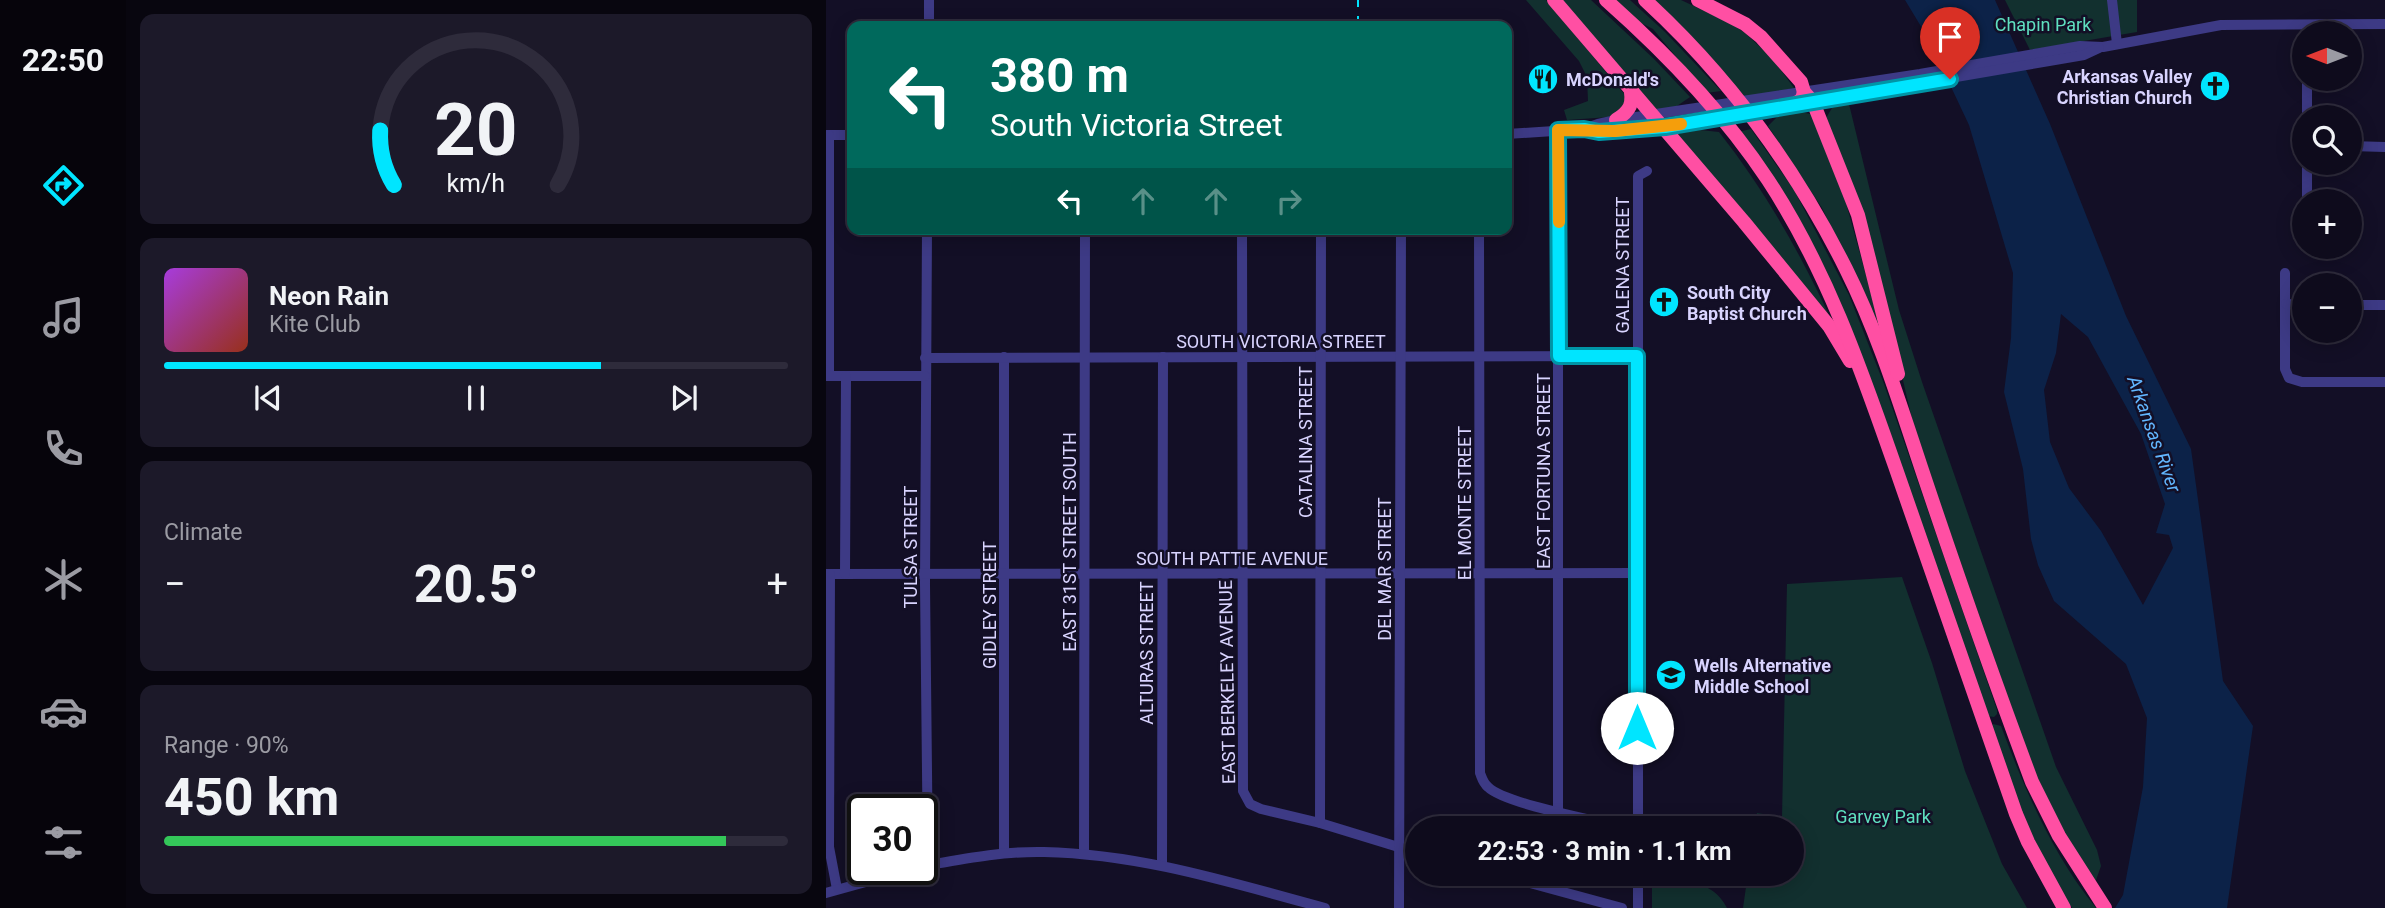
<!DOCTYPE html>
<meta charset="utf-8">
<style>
body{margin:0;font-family:Roboto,sans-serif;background:#1c1929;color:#f1f3f6;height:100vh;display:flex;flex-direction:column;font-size:26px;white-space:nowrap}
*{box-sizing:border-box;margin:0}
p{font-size:23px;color:#9b9ba3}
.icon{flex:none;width:38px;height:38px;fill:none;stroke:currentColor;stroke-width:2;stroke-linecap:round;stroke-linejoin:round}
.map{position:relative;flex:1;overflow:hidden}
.sheet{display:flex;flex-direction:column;gap:14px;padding:14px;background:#08060f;width:700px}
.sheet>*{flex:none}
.banner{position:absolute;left:21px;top:21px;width:665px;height:214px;border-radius:14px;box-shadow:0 4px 18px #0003,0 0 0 2px #2e2b3b;background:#00695c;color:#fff;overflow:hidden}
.needle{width:46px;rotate:270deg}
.tools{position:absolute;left:1466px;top:21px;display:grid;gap:14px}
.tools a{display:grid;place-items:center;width:70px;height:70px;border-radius:50%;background:#0e0b1c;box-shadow:0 4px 18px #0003,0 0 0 2px #2e2b3b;font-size:35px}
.speed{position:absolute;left:21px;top:794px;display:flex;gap:14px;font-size:35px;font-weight:700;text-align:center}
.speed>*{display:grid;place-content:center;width:91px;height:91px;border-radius:50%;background:#0e0b1c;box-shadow:0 4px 18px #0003,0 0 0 2px #2e2b3b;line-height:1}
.speed .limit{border:4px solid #111;border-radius:10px;background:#fff;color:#111}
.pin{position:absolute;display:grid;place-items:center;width:60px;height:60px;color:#fff;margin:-72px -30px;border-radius:50% 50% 50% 0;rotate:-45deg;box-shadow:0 0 7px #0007}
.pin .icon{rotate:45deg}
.me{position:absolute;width:77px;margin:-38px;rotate:0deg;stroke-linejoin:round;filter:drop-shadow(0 0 5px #0008)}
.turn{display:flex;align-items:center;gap:24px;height:147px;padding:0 28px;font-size:32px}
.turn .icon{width:91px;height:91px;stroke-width:2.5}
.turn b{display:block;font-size:49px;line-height:60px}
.lanes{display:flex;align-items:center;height:66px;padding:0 28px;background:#0003;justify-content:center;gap:35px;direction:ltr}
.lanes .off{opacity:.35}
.big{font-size:52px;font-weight:700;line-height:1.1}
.sheet .widget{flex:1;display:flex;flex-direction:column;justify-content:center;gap:10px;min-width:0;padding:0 24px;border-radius:14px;background:#1c1929}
.sheet .dial{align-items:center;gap:0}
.dial svg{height:182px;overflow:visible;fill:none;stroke:#2e2b3b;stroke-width:7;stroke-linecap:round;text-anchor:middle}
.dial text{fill:#f1f3f6;stroke:none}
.song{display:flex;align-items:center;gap:21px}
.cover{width:84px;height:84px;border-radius:10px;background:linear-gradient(135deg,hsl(280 70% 55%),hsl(10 70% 35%))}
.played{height:7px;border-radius:4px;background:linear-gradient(90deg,#00e5ff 70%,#2e2b3b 70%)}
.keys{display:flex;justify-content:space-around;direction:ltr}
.heat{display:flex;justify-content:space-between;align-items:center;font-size:38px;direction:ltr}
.charge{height:10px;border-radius:5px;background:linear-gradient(90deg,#34c759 90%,#2e2b3b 0)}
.trip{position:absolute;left:579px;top:816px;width:399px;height:70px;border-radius:35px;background:#0e0b1c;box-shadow:0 4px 18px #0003,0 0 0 2px #2e2b3b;font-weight:700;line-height:70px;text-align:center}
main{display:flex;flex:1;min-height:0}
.menu{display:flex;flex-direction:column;width:126px;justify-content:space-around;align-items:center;background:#06040b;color:#9b9ba3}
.menu .icon{width:49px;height:49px}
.menu .current{color:#00e5ff}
.menu b{font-size:32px;color:#f1f3f6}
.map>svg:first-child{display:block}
.green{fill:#12302f}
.water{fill:#0c2248;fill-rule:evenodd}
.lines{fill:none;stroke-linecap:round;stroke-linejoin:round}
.minor{stroke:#3d3a85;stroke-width:10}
.highway{stroke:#ff4fa3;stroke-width:14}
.rail{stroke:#00e5ff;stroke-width:2;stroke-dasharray:10 9;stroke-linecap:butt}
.route-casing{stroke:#0095a6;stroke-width:18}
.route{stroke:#00e5ff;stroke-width:12}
.slow{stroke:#f59e0b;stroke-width:12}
.labels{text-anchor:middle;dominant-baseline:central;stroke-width:5;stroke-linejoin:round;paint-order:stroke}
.park-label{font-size:18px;fill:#5fe0c0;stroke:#130f26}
.poi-label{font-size:18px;font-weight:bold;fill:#d9d4ff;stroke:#130f26;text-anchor:start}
.street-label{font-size:18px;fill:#d9d4ff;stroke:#130f26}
.water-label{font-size:19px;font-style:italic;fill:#62b6ff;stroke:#130f26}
</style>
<main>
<nav class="menu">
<b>22:50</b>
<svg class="icon current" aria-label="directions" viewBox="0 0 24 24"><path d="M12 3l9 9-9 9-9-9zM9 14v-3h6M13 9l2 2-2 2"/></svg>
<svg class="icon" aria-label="music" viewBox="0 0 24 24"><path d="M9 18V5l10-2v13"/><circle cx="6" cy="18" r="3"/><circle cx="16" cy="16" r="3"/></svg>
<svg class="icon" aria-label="phone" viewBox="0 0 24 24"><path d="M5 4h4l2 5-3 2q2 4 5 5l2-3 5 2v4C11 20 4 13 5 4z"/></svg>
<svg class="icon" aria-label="climate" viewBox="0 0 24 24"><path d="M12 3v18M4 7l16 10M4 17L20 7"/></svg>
<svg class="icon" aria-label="car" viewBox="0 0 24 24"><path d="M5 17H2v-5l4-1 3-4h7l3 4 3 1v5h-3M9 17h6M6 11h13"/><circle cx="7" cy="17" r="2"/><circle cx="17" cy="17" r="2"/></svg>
<svg class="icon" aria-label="filters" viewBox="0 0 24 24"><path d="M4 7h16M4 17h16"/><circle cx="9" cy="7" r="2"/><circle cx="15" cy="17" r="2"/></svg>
</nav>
<section class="sheet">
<div class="widget dial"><svg viewBox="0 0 100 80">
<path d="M14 69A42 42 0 1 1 86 69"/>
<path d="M14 69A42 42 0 0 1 8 45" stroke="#00e5ff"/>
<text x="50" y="56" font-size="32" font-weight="700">20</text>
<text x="50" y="72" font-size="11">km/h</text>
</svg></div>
<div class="widget">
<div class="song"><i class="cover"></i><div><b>Neon Rain</b><p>Kite Club</p></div></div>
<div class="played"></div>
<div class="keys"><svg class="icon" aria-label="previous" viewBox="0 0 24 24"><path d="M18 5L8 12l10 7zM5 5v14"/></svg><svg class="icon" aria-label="pause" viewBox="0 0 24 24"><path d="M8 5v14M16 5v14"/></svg><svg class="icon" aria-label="next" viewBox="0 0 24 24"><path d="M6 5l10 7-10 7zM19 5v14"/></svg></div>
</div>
<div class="widget"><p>Climate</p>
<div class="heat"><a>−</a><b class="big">20.5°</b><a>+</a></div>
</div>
<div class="widget"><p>Range · 90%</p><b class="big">450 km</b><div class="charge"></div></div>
</section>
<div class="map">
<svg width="1559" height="908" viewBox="0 0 1559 908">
<rect width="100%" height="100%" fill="#130f26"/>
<!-- green -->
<g class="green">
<polygon points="700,0 720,0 800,96 798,108 784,117 741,120 738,110 762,101 761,77 753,61"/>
<polygon points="733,0 765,0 828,59 864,97 848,108 830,112"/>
<polygon points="786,0 804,0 839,32 895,91 880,93 827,29 807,19"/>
<polygon points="826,0 855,0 904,23 919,33 946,58 968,88 920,98 873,46"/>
<polygon points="1179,0 1311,0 1311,32 1204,50"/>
<polygon points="1023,104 1073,310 1096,382 1230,767 1271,850 1275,866 1269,883 1224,808 1202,755 1089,432 1058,298 1000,118 1006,108"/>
<polygon points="974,112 985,114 1020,203 1054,326 1052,326 996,208 942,126 952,116"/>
<polygon points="925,129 968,190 1023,295 1058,384 1171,710 1171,714 1168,717 1162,716 1032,348 912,132"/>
<path d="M874 130 893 132C941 193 977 258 1009 328L850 134Z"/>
<polygon points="1076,577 1106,663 1139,771 1176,864 1201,908 917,908 922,873 966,873 966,828 929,828 931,813 956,817 961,584"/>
<path d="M1167 724 1175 726C1199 790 1226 854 1270 908H1246L1213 854 1197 822 1165 727Z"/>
<path d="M826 876C853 880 887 879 901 908H826Z"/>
</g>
<!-- water -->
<path class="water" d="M1079 0H1169L1224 124 1300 316 1365 449 1397 681 1427 726 1401 908H1289L1297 895 1317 787 1321 718 1300 664 1228 601 1212 565 1205 539 1197 469 1178 392 1185 338 1187 273 1143 125 1102 38ZM1235 314 1262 337 1315 434 1339 504 1330 533 1343 535 1347 548 1317 605 1275 531 1243 488 1224 442 1218 390 1230 353Z"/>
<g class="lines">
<!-- minor -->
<g class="minor">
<polyline points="1286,0 1291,44"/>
<polyline points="103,26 103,0"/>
<polyline points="1481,79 1481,117"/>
<polyline points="758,129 772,124 790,120 1094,74 1254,46 1277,47 1395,25 1559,24"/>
<polyline points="732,130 732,812"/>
<polyline points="681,134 758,129 789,131 839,127 1223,61 1258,55 1273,48"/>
<polyline points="0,135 26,135"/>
<polyline points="3,135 3,376"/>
<polyline points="1524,146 1559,147"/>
<polyline points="1481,201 1481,163"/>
<polyline points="101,229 99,584 102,865"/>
<polyline points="416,229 417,791 424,804 435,809 494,823 592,853"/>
<path d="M653 229 654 773C656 778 657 783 662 787 679 804 772 821 800 828"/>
<polyline points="1459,273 1459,369 1463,378 1476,382 1559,382"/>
<polyline points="1460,304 1479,305"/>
<polyline points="1524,305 1559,305"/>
<polyline points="178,357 178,853"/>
<polyline points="99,358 811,356"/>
<polyline points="0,376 99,376"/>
<polyline points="0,574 812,573"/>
<polyline points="4,574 3,847 11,889"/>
<polyline points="19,574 20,376"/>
<polyline points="494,823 495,229"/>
<polyline points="812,828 812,176 821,171"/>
<polyline points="258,854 259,229"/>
<polyline points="336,864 337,357"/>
<path d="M97 866C137 859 177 851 218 852 315 854 406 883 499 908"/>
<polyline points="667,873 796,908"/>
<polyline points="812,873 812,908"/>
<polyline points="0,893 83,870"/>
<polyline points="573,908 575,229"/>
</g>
<!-- highway -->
<g class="highway">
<polyline points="728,0 918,222 1003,326 1024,361"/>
<path d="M780 0C841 54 897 112 942 180 1001 270 1035 369 1070 469 1111 584 1149 699 1190 814L1202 842 1238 908"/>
<path d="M819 0C903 77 969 167 1020 269 1054 337 1076 411 1100 482 1134 583 1169 683 1206 782L1233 836 1279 908"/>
<polyline points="872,0 919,24 935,37 975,82 978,92 987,102 1032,215 1072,374"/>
<polyline points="966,106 976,99 978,92"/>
<path d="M790 120C804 111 808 104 804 87"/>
</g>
<!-- rail -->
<polyline class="rail" points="532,26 532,0"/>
</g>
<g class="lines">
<!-- route casing -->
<g class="route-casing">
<polyline id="route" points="811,728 811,356 733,356 732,130 758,129 773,132 839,127 1124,79"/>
</g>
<!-- route -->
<use href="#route" class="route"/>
<!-- slow -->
<polyline class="slow" points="733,222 732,130 789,131 855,124"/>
</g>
<!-- icons -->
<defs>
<g id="restaurant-disc" transform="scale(1.575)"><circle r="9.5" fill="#00e5ff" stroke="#130f26"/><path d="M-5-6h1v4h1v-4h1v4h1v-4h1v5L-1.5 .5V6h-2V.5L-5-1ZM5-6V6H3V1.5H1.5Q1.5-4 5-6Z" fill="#111"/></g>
<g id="church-disc" transform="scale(1.575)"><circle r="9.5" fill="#00e5ff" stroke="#130f26"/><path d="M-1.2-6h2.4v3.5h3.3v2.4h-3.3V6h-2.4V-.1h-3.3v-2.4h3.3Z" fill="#111"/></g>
<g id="school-disc" transform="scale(1.575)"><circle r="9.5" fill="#00e5ff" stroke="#130f26"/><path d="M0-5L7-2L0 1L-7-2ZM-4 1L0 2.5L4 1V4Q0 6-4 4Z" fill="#111"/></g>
</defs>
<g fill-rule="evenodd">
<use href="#restaurant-disc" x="717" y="79"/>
<use href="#church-disc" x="1389" y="86"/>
<use href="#church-disc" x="838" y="302"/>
<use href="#school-disc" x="845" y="675"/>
</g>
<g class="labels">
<!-- park labels -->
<g class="park-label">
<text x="1217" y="24">Chapin Park</text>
<text x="1057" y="816">Garvey Park</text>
</g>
<!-- poi labels -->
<g class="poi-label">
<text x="1366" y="76" text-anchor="end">Arkansas Valley<tspan x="1366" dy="21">Christian Church</tspan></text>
<text x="740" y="79">McDonald's</text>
<text x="861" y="292">South City<tspan x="861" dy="21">Baptist Church</tspan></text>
<text x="868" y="665">Wells Alternative<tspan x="868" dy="21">Middle School</tspan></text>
</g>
<!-- street labels -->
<g class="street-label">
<text transform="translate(796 265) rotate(-90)">GALENA STREET</text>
<text x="455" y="341">SOUTH VICTORIA STREET</text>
<text transform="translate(479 442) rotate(-90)">CATALINA STREET</text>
<text transform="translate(717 471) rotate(-90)">EAST FORTUNA STREET</text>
<text transform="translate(638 503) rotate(-90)">EL MONTE STREET</text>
<text transform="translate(243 542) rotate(-90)">EAST 31ST STREET SOUTH</text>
<text transform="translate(84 547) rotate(-90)">TULSA STREET</text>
<text x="406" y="558">SOUTH PATTIE AVENUE</text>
<text transform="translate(558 569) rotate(-90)">DEL MAR STREET</text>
<text transform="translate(163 605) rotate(-90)">GIDLEY STREET</text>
<text transform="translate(320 653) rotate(-90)">ALTURAS STREET</text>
<text transform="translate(401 682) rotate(-91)">EAST BERKELEY AVENUE</text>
</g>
<!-- water labels -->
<g class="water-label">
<text transform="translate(1328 434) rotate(70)">Arkansas River</text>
</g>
</g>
</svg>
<div class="tools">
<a><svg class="needle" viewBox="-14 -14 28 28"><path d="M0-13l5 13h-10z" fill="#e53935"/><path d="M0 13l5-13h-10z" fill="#9b9ba3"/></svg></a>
<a><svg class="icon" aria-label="search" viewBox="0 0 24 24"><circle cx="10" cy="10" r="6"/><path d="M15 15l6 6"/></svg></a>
<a>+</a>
<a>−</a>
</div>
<div class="speed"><div class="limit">30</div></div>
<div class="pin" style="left:1124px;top:79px;background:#d93025"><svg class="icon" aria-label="arrive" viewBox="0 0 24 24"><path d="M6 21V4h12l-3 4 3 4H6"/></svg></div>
<svg class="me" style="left:811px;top:728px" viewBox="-20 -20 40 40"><circle r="19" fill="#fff"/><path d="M0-13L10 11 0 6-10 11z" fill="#00e5ff"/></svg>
<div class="trip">22:53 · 3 min · 1.1 km</div>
<div class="banner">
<div class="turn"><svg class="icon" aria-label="left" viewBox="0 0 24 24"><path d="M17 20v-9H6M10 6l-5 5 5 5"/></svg><div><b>380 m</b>South Victoria Street</div></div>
<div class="lanes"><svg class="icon" aria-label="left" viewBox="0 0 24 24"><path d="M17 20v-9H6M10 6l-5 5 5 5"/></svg><svg class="icon off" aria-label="ahead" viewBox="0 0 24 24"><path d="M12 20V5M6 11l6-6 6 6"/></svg><svg class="icon off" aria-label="ahead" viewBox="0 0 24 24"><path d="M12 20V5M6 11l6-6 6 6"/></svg><svg class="icon off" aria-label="right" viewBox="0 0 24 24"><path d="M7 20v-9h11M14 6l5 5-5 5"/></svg></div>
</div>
</div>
</main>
